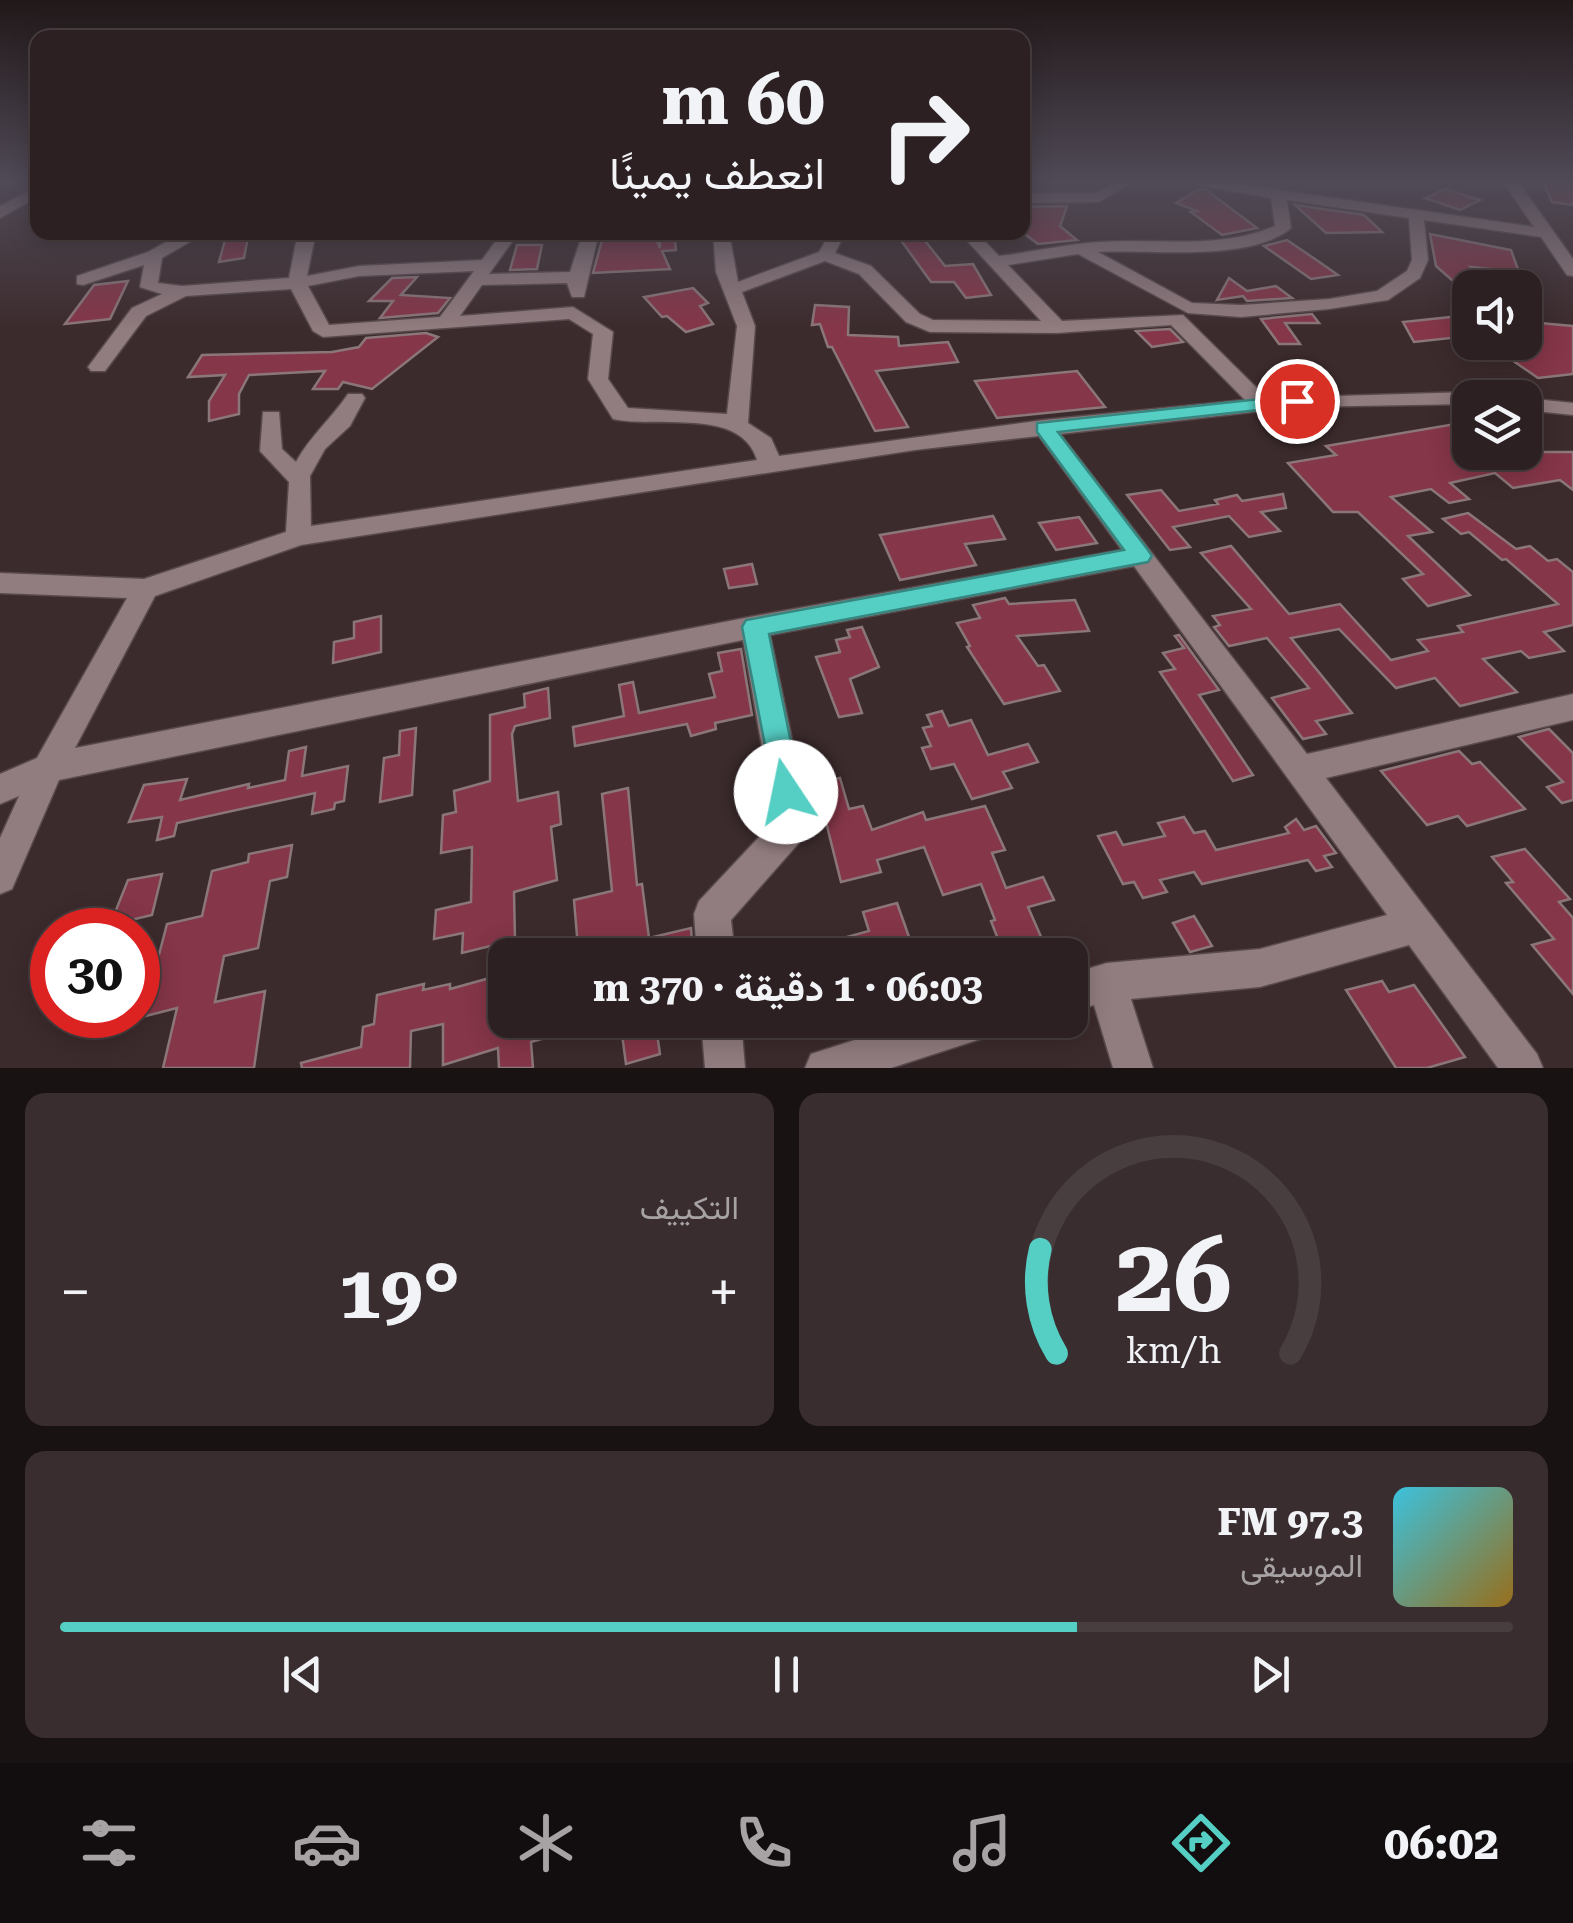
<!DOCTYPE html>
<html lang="ar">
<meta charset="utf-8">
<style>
body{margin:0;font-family:"Roboto Serif",Vazirmatn,serif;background:#392d2f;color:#f1f3f6;direction:rtl;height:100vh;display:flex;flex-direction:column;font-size:38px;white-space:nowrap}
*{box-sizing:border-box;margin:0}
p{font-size:32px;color:#a7a3a5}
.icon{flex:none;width:55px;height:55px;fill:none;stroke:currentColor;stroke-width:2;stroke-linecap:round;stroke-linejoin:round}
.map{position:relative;height:1068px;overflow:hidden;direction:ltr}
.side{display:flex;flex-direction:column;gap:25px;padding:25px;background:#191213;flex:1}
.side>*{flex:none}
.guide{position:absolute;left:30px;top:30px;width:1000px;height:210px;border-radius:20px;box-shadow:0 5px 25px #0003,0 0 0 2px #483e40;direction:rtl;background:#2d2022;color:#f1f3f6;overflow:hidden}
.tools{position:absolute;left:1452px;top:270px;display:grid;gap:20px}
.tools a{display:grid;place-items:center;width:90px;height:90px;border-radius:20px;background:#2d2022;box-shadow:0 5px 25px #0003,0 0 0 2px #483e40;font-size:50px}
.speed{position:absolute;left:30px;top:908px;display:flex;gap:20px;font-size:50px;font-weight:700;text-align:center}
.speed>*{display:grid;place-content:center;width:130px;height:130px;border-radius:50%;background:#2d2022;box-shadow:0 5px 25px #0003,0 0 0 2px #483e40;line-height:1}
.speed .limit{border:15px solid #d22;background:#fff;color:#111}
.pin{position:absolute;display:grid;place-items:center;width:85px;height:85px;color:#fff;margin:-42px;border:5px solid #fff;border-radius:50%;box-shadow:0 2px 10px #0007}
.me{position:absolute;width:110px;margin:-55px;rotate:349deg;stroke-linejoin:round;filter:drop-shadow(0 0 8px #0008)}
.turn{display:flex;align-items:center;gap:35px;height:210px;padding:0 40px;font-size:45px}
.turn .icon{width:130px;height:130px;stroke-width:2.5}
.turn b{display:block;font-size:70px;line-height:85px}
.big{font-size:75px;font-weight:700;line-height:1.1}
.side .widget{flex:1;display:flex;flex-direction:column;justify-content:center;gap:15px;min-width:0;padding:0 35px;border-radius:20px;background:#392d2f}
.side .dial{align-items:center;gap:0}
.dial svg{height:260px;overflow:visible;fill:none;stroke:#483e40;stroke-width:7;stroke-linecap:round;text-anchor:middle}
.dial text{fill:#f1f3f6;stroke:none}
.song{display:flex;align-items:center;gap:30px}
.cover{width:120px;height:120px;border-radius:15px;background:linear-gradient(135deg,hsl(190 70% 55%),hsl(40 70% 35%))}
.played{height:10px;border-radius:5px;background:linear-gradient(90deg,#55cec4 70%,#483e40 70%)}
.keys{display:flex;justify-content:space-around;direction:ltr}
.heat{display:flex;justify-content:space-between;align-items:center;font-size:55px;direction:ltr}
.side .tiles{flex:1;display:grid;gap:25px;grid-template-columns:1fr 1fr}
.widget:last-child{grid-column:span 2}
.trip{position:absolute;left:488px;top:938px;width:600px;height:100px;border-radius:20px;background:#2d2022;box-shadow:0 5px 25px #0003,0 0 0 2px #483e40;font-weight:700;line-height:100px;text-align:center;direction:rtl}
.menu{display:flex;height:160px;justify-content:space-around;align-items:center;background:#120d0e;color:#a7a3a5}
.menu .icon{width:70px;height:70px}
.menu .selected{color:#55cec4}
.menu b{font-size:45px;color:#f1f3f6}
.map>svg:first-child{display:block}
.building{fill:#853648;stroke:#8b7679;stroke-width:2.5}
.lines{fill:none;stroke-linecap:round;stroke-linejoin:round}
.minor-casing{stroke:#584a4c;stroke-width:3}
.minor{fill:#917c7f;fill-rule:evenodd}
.route{fill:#55cec4;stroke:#37867f;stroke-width:2.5}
</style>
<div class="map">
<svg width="1573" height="1068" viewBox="0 0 1573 1068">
<rect width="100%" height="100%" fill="#3c2b2d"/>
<!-- building -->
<g class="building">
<polygon points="1542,180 1573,182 1573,205 1552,202"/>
<polygon points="1199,189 1206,190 1257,228 1222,235 1191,212 1197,211 1176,203"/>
<polygon points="1445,189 1480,200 1460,210 1425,198"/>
<polygon points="1295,205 1364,215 1382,232 1326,233"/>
<polygon points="1067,206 1060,226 1077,240 1038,244 1022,232 1022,207"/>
<polygon points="660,232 674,232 676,250 662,251 670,269 593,273 602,240 656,239 660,248"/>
<polygon points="895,232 918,232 945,266 973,264 991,295 966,298 954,282 931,282"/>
<polygon points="1430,234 1511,250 1519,272 1471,267 1497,288 1461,288 1436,266"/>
<polygon points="248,237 244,258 219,262 225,240"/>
<polygon points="1287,240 1315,259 1338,275 1311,279 1264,246"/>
<polygon points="517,245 542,245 537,269 510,270"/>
<polygon points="417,277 401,295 450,298 438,313 380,318 393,301 369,301 392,278"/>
<polygon points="1229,278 1247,291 1276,286 1292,298 1247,301 1243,296 1217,300"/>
<polygon points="128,281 110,319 65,324 94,285"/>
<polygon points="693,288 708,303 700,306 713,324 686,332 667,316 662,317 644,297"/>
<polygon points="815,305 849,307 848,335 898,337 899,346 948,342 958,362 876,371 908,427 875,431 832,347 828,347 820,324 812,325"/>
<polygon points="1525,313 1540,323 1573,326 1573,374 1538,378 1499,351 1532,347 1525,342"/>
<polygon points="1312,314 1319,323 1285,323 1300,344 1279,344 1261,319"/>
<polygon points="1470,315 1470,336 1414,342 1403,322"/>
<polygon points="1170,329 1183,342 1152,347 1136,331"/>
<polygon points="426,333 438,337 372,389 343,382 338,389 313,389 325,371 249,375 239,394 239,414 209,421 209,401 225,375 188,377 202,355 332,352 359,347 366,338"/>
<polygon points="1077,371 1105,407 997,418 975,381"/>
<polygon points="1461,423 1470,430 1470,452 1573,452 1573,490 1560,480 1513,488 1495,473 1450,483 1469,499 1449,503 1431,489 1391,497 1432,532 1408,536 1470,595 1428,606 1403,579 1423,574 1358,512 1333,512 1288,463 1336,455 1326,446"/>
<polygon points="1161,490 1179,511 1218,504 1215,500 1237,495 1242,501 1283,494 1286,508 1261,512 1280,531 1249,537 1229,516 1173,527 1190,547 1170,550 1127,495"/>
<polygon points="1468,513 1516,549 1530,546 1548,561 1557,559 1573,572 1573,625 1544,632 1564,651 1529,658 1521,651 1483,659 1517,692 1460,706 1435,678 1396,688 1339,629 1291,638 1352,713 1316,721 1326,734 1303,739 1272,698 1309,688 1267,638 1229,646 1214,627 1220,625 1213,616 1251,609 1201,553 1231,546 1289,614 1340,604 1391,660 1428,651 1418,640 1463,632 1458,626 1558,604 1506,559 1502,560 1469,532 1461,534 1443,519"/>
<polygon points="993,516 1005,539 965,544 976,565 900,580 880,535"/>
<polygon points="1079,517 1097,543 1056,550 1039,523"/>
<polygon points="752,564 757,584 729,588 724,569"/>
<polygon points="1005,598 1009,604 1075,600 1089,631 1017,636 1038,666 1044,665 1060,691 1004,704 967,647 970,646 957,623 980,618 973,605"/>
<polygon points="381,616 381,652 333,663 334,642 354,638 354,622"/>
<polygon points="862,627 879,667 850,679 862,713 839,717 816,657 840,652 836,640 850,637 847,630"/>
<polygon points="1179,635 1219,690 1199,695 1253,775 1233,781 1160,672 1175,669 1163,653 1184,648 1175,636"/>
<polygon points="741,649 752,715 715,723 716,729 691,736 687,724 575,746 573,727 624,716 619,685 633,682 639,713 715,697 709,674 722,671 718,653"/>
<polygon points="548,688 550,718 515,726 512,734 518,801 558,792 561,824 551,827 557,880 514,892 515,940 462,953 463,933 434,939 436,910 471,902 472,847 441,853 443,815 456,812 454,791 490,781 490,715 525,707 524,694"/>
<polygon points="942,711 949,726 971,720 988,755 1028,744 1038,762 1003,772 1012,788 972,799 954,764 931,769 922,748 931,746 923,728 932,726 927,715"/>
<polygon points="416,728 412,795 380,802 384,758 399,755 400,731"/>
<polygon points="1549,729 1573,753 1573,800 1562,803 1547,787 1563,782 1519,737"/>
<polygon points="306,747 302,776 348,766 344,801 335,803 334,809 312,814 315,793 177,823 174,836 157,840 162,817 129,822 144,785 187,779 180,800 249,784 248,788 285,780 289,751"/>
<polygon points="1459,751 1472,764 1480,762 1525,809 1467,826 1458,816 1427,825 1381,771"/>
<polygon points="840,778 849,809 863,806 872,830 923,812 926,820 985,806 1005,850 992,853 1006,888 1043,877 1054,900 1028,907 1049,955 959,955 958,950 998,939 991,921 995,920 981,884 943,895 924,847 877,860 881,872 841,882 816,782"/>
<polygon points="628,788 637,885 642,884 649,938 691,928 693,955 587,955 586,946 578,948 574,900 612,891 602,794"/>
<polygon points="1184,817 1194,833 1205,831 1216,850 1289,833 1285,827 1296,819 1304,830 1316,826 1336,853 1324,856 1332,867 1316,871 1308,860 1202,884 1194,872 1160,880 1167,892 1143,898 1134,882 1123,884 1098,836 1116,832 1123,845 1165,836 1158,823"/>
<polygon points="292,845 287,877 270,881 258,948 224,956 215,1002 265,991 254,1068 163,1068 177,1008 138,1018 138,1002 142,1001 145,987 151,985 167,924 202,916 212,871 248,862 249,854"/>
<polygon points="1525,849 1570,899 1559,902 1573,918 1573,994 1532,945 1554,939 1506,883 1513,882 1492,857"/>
<polygon points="162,874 152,915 110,925 128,880"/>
<polygon points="897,903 914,951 899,955 801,955 800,950 869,931 863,912"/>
<polygon points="1194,916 1212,946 1190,952 1173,923"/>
<polygon points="490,978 491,1020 547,1020 548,1037 531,1042 533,1068 499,1068 498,1048 443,1065 443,1024 411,1031 410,1068 302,1068 301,1063 361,1047 363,1027 374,1024 377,995 424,984 423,990 450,984 450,989"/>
<polygon points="1382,981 1389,992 1414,985 1465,1057 1427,1068 1396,1068 1346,990"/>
<polygon points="620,1020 655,1020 660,1054 626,1064"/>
</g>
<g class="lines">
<!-- minor casing -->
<g class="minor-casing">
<g id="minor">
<polygon points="1117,180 1136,180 1099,202 1022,203 1022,193 1096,193"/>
<path d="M1168 180H1209L1534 227 1502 180H1517L1573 259V276L1567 275 1541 237 1424 220 1428 260 1420 278 1388 300 1329 309 1241 317 1188 313 1078 254 1008 265 1062 321 1183 315 1267 398 1470 392 1480 398H1470V404L1297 407 1060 434 1307 754 1573 694V720L1326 778 1537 1054 1543 1068H1498L1409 945 1260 987 1131 999 1153 1068H1113L1094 1005 1070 1012V974L1107 963 1260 949 1387 915 1134 566 770 635 810 825 805 836 731 920 735 955H697L694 914 699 901 775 820 743 640 59 780 12 889 0 894V838L19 796 0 804V774L37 758 127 598 0 593V573L144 579 286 532 289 482 260 451 263 412H279L282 449 296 462C310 436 332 418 348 394H362L365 398 350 426 325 449 310 476 311 526 757 460C741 406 656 429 613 419L588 379 593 334 569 319 323 337 313 331 291 289 186 296 146 316 105 371H91L88 367 132 308 162 294 140 287 144 265 83 285 77 284V276L148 252 182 233 221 232 193 240 162 258 158 283 182 286 289 278 298 232H316L307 276 359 266 482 260 502 232H519L489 274 570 272 583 232H599L584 297H572L567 283 482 285 460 316 573 307 613 332 608 379 628 408 727 414 737 326 716 272 713 232H729L738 282 819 252 830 233 856 232 842 239 835 253 871 266 920 314 933 320 1041 321 959 232H976L999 256C1033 252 1066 244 1099 242 1158 238 1219 250 1275 226L1271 198ZM1287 200 1409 218 1412 260 1407 271 1377 291 1329 299 1241 305 1192 303 1098 252C1151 249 1249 263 1291 228ZM825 261 859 274 906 322 930 332 1057 333 1171 325 1245 400 1044 420 779 456 771 438 748 423 755 326 742 292ZM474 271 440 317 329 325 308 286 359 276ZM1039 436 1122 550 755 616 75 748 155 596 301 545 915 450Z"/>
<polygon points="38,186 38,197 0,218 0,206"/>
<polygon points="1525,398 1573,403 1573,415 1525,410"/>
<polygon points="701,1020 741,1020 745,1068 705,1068"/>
<polygon points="917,1020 1002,1020 996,1034 891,1068 805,1068 811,1054"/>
</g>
</g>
<!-- minor -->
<use href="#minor" class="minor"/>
</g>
<!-- sky -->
<linearGradient id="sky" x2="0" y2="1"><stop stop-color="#211819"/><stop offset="0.55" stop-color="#504a57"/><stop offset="1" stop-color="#504a57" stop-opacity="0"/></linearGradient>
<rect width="1573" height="330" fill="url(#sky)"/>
<!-- route -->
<polygon class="route" points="1297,395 1306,401 1304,405 1058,432 1148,550 1152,556 1148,562 769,634 801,792 797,802 786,805 776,802 742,627 746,620 1124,550 1037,432 1037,423"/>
</svg>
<div class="tools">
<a><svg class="icon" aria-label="sound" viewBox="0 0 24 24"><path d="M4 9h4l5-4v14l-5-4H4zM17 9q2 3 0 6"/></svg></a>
<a><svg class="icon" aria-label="layers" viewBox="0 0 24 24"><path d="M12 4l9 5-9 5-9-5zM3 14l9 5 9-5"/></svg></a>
</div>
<div class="speed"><div class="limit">30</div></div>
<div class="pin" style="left:1297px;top:401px;background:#d93025"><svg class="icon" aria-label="arrive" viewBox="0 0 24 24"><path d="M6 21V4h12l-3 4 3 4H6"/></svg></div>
<svg class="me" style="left:786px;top:792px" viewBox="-20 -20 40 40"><circle r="19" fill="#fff"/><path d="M0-13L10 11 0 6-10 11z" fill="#55cec4"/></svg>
<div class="trip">06:03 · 1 دقيقة · 370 m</div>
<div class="guide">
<div class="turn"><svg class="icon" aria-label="right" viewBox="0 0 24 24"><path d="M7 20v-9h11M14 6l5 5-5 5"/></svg><div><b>60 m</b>انعطف يمينًا</div></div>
</div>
</div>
<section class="side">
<div class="tiles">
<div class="widget dial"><svg viewBox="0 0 100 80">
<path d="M14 69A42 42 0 1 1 86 69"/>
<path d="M14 69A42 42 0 0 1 9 37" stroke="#55cec4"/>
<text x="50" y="56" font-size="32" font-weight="700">26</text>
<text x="50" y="72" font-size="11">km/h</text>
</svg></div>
<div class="widget"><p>التكييف</p>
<div class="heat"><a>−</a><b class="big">19°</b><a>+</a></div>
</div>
<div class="widget">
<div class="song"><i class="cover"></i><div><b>97.3 FM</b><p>الموسيقى</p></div></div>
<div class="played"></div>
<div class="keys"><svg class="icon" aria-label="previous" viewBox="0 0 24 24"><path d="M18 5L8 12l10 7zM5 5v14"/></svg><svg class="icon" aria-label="pause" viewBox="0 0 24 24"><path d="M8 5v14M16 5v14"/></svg><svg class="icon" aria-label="next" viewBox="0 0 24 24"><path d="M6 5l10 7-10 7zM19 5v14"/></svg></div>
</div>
</div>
</section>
<nav class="menu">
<b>06:02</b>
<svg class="icon selected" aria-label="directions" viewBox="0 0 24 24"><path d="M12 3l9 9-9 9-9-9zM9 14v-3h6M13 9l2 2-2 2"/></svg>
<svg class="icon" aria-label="music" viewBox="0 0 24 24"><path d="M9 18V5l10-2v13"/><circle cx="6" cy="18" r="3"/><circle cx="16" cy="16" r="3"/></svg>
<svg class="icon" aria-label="phone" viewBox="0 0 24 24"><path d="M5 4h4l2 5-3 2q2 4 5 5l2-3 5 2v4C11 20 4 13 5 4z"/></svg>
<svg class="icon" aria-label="climate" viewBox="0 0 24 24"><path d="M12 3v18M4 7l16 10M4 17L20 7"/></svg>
<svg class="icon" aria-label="car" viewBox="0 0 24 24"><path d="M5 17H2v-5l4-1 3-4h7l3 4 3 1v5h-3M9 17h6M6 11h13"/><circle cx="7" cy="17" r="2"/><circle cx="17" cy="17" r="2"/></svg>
<svg class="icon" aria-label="filters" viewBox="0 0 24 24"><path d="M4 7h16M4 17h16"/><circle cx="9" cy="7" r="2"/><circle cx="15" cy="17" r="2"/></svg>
</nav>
